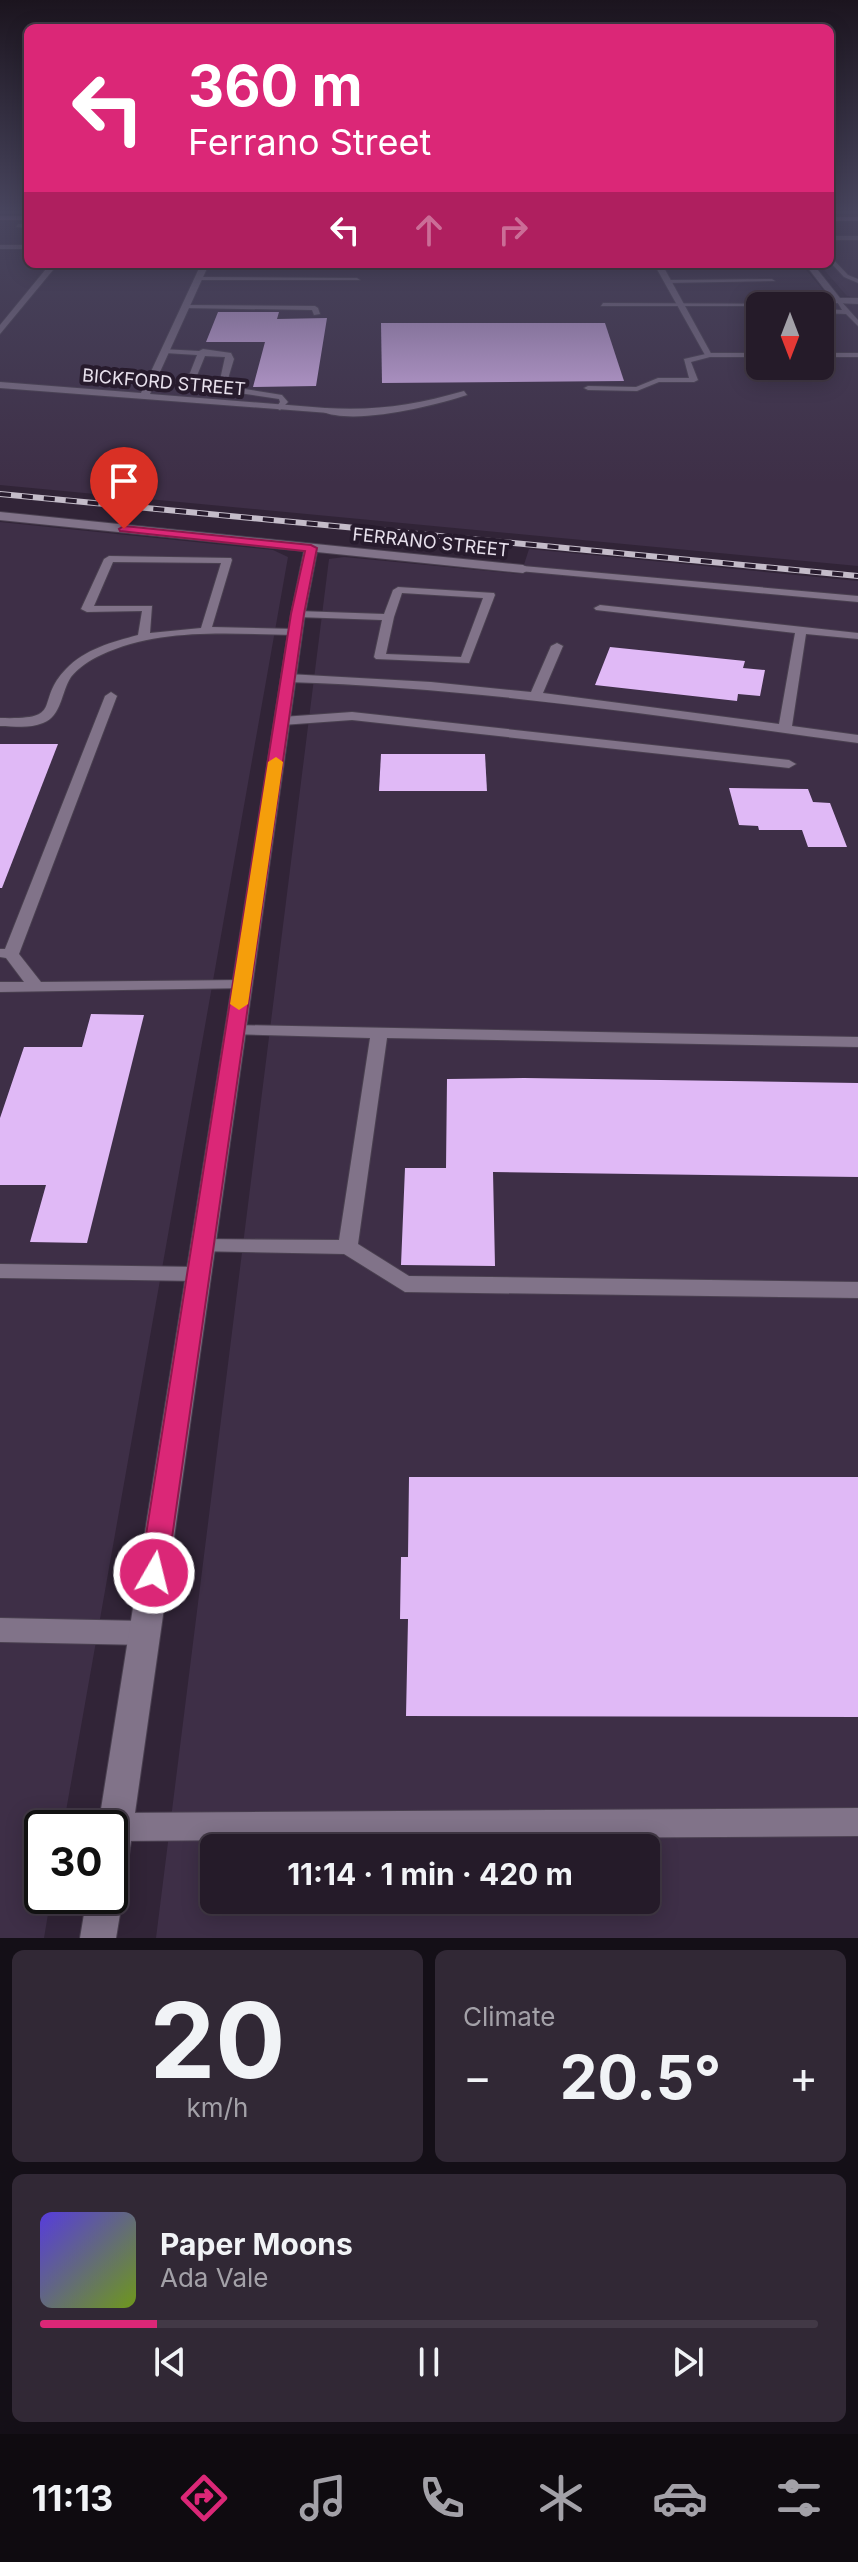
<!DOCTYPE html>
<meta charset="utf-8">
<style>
body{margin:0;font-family:Inter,sans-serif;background:#312835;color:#f1f3f6;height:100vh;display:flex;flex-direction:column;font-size:30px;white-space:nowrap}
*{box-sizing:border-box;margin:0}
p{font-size:26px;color:#a3a1a8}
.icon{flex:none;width:44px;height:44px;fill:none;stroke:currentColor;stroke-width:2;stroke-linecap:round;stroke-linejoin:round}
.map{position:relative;height:1938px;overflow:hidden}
.details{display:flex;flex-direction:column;gap:12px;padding:12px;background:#140f17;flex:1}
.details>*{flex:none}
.banner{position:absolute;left:24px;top:24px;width:810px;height:244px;border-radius:12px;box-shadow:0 4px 20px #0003,0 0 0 2px #423946;background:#db2777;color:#fff;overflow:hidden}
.needle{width:52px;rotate:180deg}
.controls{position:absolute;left:746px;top:292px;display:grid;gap:16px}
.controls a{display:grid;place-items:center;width:88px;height:88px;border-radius:12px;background:#251b29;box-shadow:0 4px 20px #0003,0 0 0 2px #423946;font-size:40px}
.speed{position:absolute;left:24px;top:1810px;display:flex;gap:16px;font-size:40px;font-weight:700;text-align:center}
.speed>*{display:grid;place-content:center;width:104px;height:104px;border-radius:50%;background:#251b29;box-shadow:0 4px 20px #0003,0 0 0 2px #423946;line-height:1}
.speed .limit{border:4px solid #111;border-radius:12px;background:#fff;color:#111}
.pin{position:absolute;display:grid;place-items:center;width:68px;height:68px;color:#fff;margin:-82px -34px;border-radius:50% 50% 50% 0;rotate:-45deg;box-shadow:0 0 8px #0007}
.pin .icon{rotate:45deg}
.me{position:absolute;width:88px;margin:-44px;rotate:8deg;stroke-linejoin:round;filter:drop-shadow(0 0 6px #0008)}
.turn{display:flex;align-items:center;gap:28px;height:168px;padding:0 32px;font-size:36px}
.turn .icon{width:104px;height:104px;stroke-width:2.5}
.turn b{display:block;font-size:56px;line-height:68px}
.lanes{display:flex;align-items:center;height:76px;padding:0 32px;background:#0003;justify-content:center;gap:40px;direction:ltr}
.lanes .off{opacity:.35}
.big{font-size:60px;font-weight:700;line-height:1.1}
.details .tile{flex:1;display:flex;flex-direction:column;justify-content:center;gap:12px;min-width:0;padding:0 28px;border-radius:12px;background:#312835}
.details .dial{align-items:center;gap:0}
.dial b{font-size:104px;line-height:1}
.song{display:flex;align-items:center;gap:24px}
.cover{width:96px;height:96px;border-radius:12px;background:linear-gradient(135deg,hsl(250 70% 55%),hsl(80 70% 35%))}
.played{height:8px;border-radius:4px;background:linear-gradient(90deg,#db2777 15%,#423946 15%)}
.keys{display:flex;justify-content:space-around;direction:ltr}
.heat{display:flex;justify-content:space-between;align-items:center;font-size:44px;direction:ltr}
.details .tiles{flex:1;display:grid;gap:12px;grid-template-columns:1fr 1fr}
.tile:last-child{grid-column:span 2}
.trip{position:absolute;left:200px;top:1834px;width:460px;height:80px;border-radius:12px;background:#251b29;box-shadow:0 4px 20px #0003,0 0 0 2px #423946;font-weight:700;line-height:80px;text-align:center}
.tab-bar{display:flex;height:128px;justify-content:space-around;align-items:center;background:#0f0b10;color:#a3a1a8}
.tab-bar .icon{width:56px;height:56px}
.tab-bar .on{color:#db2777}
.tab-bar b{font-size:36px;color:#f1f3f6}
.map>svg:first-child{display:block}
.built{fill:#3e2f47;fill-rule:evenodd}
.building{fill:#e0b9f6}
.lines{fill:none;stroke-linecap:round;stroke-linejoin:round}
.lane-casing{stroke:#4a4050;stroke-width:2}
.street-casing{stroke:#4a4050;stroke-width:2}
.primary-casing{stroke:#4a4050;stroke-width:2}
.lane{fill:#817389;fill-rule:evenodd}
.street{fill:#817389;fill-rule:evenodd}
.primary{fill:#af8cc1;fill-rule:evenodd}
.rail-casing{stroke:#c4bcc9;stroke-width:6}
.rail{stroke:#271b2d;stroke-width:4;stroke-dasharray:11;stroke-linecap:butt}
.route{fill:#db2777;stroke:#8e194d;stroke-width:2}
.slow{fill:#f59e0b}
.labels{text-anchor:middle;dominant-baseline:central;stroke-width:8;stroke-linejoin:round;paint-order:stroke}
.far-street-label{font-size:18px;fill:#e8e1ed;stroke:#271b2d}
</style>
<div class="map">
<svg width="858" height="1938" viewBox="0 0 858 1938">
<rect width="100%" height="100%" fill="#312437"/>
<!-- built -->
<g class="built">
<path d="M0 221H28V264H801L834 303H858V566L0 485ZM760 306H820V366H760Z"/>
<polygon points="830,222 858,222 858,298 847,296 819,264 830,264"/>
<polygon points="0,522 273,550 288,557 63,1828 42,1828 42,1896 51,1896 44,1938 0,1938"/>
<path d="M529 549 858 581V1938H156L329 559 344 557 521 574ZM214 1848H646V1900H214Z"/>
</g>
<!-- building -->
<g class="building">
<polygon points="218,312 279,312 277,319 327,318 316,386 253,387 265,342 206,342"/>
<polygon points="381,323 605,323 624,381 382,383"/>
<polygon points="610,647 745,661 743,668 765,670 760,696 738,694 737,701 595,685"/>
<polygon points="0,744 58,744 2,888 0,888"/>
<polygon points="381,754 485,754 487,791 379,791"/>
<polygon points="729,788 808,789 813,802 830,803 847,847 808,847 802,830 759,830 758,826 739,825"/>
<polygon points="91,1014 144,1015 87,1243 30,1242 46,1185 0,1185 0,1118 24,1047 82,1047"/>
<polygon points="524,1078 858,1083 858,1177 493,1172 495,1266 401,1265 405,1168 446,1168 447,1079"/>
<polygon points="409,1477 858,1477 858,1717 406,1716 408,1619 400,1619 401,1557 408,1557"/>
</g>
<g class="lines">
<!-- lane casing -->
<g class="lane-casing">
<g id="lane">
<polygon points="18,224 28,224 28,228 16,227"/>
<rect x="830" y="236" width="28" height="4"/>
<rect x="0" y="245" width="28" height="4"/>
<polygon points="830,256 848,275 858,279 858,283 844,277 830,262"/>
<polygon points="198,277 357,278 360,280 196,280"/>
<polygon points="669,280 772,279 775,281 667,283"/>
<polygon points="836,300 840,300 858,320 858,326 846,314 820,313 820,309 842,310"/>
<polygon points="603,303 807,304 810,306 601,306"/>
<polygon points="185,305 315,306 318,308 320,314 314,315 312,310 183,308"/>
<path d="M162 349 199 351 203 349 231 353 234 359 227 382 219 385 282 395 288 402 280 410 276 408 280 402 279 399 192 386 188 378 197 355 165 353ZM205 356 225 357 220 380 198 382 196 378Z"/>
<polygon points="710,353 760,353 760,357 710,357 691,362 698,380 694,382 659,382 637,391 588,390 584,388 588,386 636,387 658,378 689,378 684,359"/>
<rect x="820" y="353" width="38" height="4"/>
<path d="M464 391 467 395C434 406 352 426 321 411L325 408C377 411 415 405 464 391Z"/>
<path d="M109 556 231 558 232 560 212 627 295 629 301 632 295 635C230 634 161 627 101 655 90 660 78 668 71 677 61 692 62 716 43 723 29 729 14 726 0 726V718C67 720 33 703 66 669 85 649 112 642 138 635L142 611 87 612 81 609 104 559ZM113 562 221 563 201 628 150 633 152 606H94Z"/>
<polygon points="523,566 858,596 858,602 519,571 519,567"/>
<path d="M398 587 494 593 495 595 469 663 376 659 374 657 382 620 298 617 292 614 298 611 384 614 393 590ZM402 593 483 598 461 657 386 654 394 617Z"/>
<path d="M600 605 858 633V639L806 634 792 726 858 735V743C668 717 480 688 288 682L282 678 288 674 431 682 531 692 551 646 557 643 563 646 543 693 779 724 795 633 596 610 594 608Z"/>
<polygon points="111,692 117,696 19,954 41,982 242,980 250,985 248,988 0,992 0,982 24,982 6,958 0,957 0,949 5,949 105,696"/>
<polygon points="352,712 789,760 796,764 789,768 352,720 282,725 276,721 282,717"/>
<polygon points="235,1025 858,1037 858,1047 387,1038 358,1244 409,1276 858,1282 858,1298 405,1292 344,1254 196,1251 193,1246 196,1241 203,1239 339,1240 370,1038 229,1034 227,1030 229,1026"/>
<polygon points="0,1264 198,1267 205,1269 208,1274 205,1279 198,1281 0,1278"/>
<polygon points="0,1618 145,1621 154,1625 158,1633 154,1641 145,1645 0,1642"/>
<polygon points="858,1808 858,1836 115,1841 110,1839 110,1828 101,1827 105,1817 115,1813"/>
</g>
</g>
<!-- street casing -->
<g class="street-casing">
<g id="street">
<polygon points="50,264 58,264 0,334 0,325"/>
<polygon points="201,264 209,264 150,394 325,408 329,409 329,413 0,388 0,382 141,393"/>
<polygon points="654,264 662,264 713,357 705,355"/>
<polygon points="805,264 813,264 840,298 858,298 858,304 835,303"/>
<polygon points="0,512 523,565 530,569 523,573 317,552 305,614 128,1862 122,1874 110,1880 110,1828 98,1828 291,614 304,551 0,520"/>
<polygon points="110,1880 118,1883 123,1896 116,1938 80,1938 87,1896 110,1896"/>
</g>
</g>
<!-- primary casing -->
<g class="primary-casing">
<g id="primary">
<rect x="0" y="216" width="28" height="4"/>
<rect x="830" y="217" width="28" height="4"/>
</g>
</g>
<!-- lane -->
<use href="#lane" class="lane"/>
<!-- street -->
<use href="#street" class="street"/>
<!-- primary -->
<use href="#primary" class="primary"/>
<!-- rail casing -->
<g class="rail-casing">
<polyline id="rail" points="0,494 858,576"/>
</g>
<!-- rail -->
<use href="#rail" class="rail"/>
</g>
<!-- sky -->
<linearGradient id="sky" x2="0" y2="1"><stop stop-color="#1b141e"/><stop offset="0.44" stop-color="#48455e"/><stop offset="1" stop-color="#48455e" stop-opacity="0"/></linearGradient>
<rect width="858" height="483" fill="url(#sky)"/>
<!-- route -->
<polygon class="route" points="124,526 311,545 317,548 304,614 167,1573 163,1582 154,1586 144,1582 140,1573 291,614 305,551 120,531 119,529"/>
<!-- slow -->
<polygon class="slow" points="276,757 283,762 248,1004 239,1010 230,1004 268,762"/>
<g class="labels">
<!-- far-street labels -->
<g class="far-street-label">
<text transform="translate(164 382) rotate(5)">BICKFORD STREET</text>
<text transform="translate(431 542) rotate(6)">FERRANO STREET</text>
</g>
</g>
</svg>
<div class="controls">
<a><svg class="needle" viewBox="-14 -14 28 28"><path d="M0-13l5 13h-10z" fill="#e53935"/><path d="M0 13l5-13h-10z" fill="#a3a1a8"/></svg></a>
</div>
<div class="speed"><div class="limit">30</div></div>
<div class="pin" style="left:124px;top:529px;background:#d93025"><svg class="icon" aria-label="arrive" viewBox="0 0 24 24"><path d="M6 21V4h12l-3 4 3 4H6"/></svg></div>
<svg class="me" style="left:154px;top:1573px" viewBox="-20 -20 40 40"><circle r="17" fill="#db2777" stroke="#fff" stroke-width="3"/><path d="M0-11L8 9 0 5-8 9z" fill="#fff"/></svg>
<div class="trip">11:14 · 1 min · 420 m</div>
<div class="banner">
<div class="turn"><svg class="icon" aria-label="left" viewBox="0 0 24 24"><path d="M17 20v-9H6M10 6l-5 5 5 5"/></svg><div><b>360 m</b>Ferrano Street</div></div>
<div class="lanes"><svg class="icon" aria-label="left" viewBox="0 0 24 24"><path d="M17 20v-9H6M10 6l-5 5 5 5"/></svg><svg class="icon off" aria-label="ahead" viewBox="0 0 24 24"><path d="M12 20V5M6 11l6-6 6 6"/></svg><svg class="icon off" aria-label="right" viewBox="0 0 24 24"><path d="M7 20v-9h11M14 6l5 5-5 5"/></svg></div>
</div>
</div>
<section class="details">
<div class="tiles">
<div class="tile dial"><b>20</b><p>km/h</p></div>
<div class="tile"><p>Climate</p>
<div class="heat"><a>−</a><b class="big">20.5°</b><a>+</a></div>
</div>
<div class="tile">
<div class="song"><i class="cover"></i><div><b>Paper Moons</b><p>Ada Vale</p></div></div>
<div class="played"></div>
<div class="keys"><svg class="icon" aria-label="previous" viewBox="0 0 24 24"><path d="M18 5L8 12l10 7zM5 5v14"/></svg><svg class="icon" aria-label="pause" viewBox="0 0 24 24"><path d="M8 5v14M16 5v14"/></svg><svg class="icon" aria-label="next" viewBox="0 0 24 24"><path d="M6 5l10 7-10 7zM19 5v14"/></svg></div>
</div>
</div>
</section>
<nav class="tab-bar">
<b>11:13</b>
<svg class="icon on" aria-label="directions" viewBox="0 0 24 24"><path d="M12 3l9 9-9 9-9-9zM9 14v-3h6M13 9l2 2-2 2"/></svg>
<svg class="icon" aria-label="music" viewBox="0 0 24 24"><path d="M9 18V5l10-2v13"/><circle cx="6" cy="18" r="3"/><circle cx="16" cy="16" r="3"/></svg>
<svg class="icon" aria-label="phone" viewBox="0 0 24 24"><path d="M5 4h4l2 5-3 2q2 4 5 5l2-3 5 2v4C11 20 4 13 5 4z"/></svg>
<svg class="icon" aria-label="climate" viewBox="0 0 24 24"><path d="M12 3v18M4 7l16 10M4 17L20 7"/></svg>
<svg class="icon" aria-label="car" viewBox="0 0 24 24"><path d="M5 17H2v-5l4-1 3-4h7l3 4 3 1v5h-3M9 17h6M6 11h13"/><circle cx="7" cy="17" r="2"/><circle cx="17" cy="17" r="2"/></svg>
<svg class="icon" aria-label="filters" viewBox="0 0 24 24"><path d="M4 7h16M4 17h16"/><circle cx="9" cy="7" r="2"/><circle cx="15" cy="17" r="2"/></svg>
</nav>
